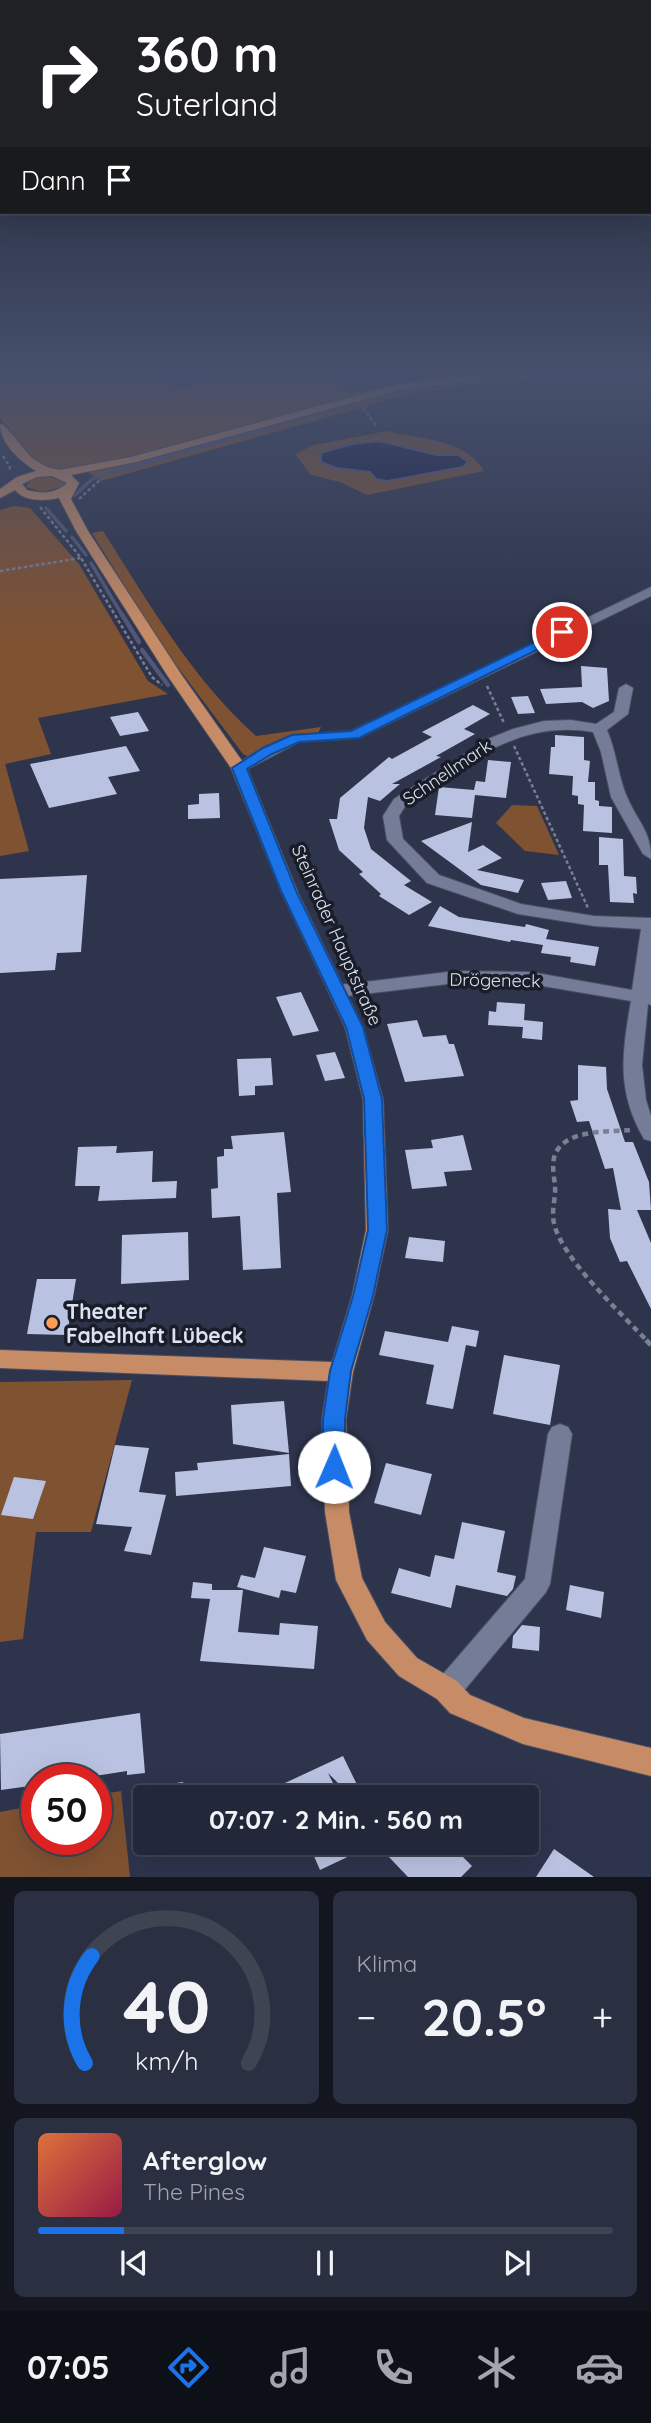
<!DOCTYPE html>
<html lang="de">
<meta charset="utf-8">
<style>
body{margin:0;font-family:Quicksand,sans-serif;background:#2a2f41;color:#f1f3f6;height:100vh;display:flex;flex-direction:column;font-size:26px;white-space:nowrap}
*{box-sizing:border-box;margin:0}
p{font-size:23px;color:#a2a5ae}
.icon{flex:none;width:38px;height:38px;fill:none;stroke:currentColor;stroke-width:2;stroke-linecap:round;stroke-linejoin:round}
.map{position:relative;height:1877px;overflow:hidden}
.details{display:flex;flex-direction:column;gap:14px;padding:14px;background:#13151f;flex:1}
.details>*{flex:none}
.guide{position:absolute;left:0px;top:0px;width:651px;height:214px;box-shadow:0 7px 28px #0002,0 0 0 2px #3f4453;background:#202124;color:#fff;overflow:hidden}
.speed{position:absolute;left:21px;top:1764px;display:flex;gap:14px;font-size:35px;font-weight:700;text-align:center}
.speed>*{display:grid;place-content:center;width:91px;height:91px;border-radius:50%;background:#222739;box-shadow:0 7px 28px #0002,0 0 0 2px #3f4453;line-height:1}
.speed .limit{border:10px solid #d22;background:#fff;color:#111}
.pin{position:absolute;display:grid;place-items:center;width:60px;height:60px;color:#fff;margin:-30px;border:4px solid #fff;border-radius:50%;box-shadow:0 2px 7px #0007}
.me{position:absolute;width:77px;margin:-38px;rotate:1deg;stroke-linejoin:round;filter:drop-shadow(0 0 5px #0008)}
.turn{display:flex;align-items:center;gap:24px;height:147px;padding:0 21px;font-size:32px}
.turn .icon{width:91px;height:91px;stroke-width:2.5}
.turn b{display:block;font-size:49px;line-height:60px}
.then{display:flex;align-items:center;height:66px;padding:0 21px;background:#0003;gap:14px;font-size:26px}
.big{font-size:52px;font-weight:700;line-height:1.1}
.details .card{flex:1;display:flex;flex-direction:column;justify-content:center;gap:10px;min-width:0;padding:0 24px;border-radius:10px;background:#2a2f41}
.details .dial{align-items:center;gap:0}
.dial svg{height:182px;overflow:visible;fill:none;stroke:#3f4453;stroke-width:7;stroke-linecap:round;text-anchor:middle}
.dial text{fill:#f1f3f6;stroke:none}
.song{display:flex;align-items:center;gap:21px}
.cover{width:84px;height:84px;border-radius:10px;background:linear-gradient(135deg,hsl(20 70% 55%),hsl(340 70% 35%))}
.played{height:7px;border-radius:4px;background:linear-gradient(90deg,#1a73e8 15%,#3f4453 15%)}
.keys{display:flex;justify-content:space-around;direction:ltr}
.heat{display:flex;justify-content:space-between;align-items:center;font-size:38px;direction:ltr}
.details .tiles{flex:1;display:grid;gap:14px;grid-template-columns:1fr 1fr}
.card:last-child{grid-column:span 2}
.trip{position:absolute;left:133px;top:1785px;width:406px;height:70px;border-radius:7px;background:#222739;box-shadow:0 7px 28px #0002,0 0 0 2px #3f4453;font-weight:700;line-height:70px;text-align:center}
.menu{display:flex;height:112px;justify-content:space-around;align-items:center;background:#0e1017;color:#a2a5ae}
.menu .icon{width:49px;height:49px}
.menu .selected{color:#1a73e8}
.menu b{font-size:32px;color:#f1f3f6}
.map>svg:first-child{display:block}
.green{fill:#7f5232;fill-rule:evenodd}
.water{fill:#151c45;stroke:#515779;stroke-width:2}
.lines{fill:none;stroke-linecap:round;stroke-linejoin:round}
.stream-far1{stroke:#515779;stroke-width:3.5}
.stream{stroke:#515779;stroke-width:4.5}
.building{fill:#b9c2e0}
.minor-casing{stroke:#4a4f63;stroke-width:2}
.major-casing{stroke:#4a4f63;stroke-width:2}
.path-far2{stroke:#7a8094;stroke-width:2.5;stroke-dasharray:3.5 2.5;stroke-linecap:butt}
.path-far1{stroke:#7a8094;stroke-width:4.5;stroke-dasharray:6 4.5;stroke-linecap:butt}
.path{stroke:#7a8094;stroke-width:5;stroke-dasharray:8 5;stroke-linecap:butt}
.minor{fill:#747c97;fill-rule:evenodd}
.major{fill:#c78b65;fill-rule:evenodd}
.route{fill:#1a73e8;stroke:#114b97;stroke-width:2}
.poi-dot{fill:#fd9c55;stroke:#191d27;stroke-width:2.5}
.labels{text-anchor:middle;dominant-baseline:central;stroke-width:7;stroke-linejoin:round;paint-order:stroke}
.street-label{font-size:18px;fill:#dde2f2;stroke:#191d27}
.near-poi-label{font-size:21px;font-weight:bold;fill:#dde2f2;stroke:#191d27;text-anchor:start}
</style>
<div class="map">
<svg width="651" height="1877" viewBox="0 0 651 1877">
<rect width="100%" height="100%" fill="#2e344c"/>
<!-- green -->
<g class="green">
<polygon points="0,372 145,372 153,382 184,387 225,372 325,372 350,393 465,372 637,372 474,384 411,394 101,481 83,469 50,469 37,463 0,418"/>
<path d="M387 431C420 439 466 439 484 471L367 495 340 482 311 475 295 454 314 445ZM379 441 437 455H458L467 462 463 467 409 477 376 479 370 472 336 468 321 462Z"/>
<polygon points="46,476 65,481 65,486 43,492 26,487 30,480"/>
<polygon points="14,506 30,508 79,564 148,681 168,694 38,718 51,754 5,764 29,851 0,856 0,510"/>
<path d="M103 531C149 603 192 679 256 736L321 727 318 733 298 736 251 758 243 754 161 645 92 533Z"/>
<polygon points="512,805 537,806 559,855 525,851 496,823"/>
<polygon points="132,1380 91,1532 36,1532 23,1639 0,1642 0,1382"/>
<polygon points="121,1791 130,1877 0,1877 0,1812 37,1805 37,1839 96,1839 96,1795"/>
</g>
<!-- water -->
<polygon class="water" points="379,441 437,455 458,455 468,462 463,467 387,481 376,479 370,472 336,468 321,462 321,453 352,444"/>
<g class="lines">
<!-- stream-far1 -->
<g class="stream-far1">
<polyline points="487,378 560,372"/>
<polyline points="368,399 428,386"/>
<polyline points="75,495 92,479 104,475 355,402"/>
<polyline points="46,508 66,531"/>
<polyline points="72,537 86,555"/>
<polyline points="91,563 122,615"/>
</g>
<!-- stream -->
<g class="stream">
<polyline points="121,613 139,642"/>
<polyline points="142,650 168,685"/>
</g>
</g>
<!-- building -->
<g class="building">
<polygon points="581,666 607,668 609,701 593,708 582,702 546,704 540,689 582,687"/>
<polygon points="528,696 535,713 518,714 511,697"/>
<polygon points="473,705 490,714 464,729 475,734 436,756 441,757 392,784 400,784 380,801 368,797 364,828 371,849 411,881 404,885 432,902 409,915 379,896 381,894 359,874 363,872 339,850 329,819 337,819 340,798 389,757 392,759 432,737 422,732"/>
<polygon points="138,712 149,731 120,736 110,717"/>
<polygon points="555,735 584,737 584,760 590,761 588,782 595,782 595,800 599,801 599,806 612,807 612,833 583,831 584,805 578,804 578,796 572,795 573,776 549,774 551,747 555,747"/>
<polygon points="126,746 140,771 108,777 117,794 49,808 30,764"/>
<polygon points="488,760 511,762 506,798 475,795 472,818 435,815 439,787 474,790 476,781 485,782"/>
<polygon points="219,793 220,818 188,819 188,805 199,804 199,794"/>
<polygon points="472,822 468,852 483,845 502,858 477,870 524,880 518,893 481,885 421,841"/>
<polygon points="599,837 623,839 624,876 636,877 637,894 633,893 634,903 610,902 608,865 599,865"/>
<polygon points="87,875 81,952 57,953 55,970 0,973 0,879"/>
<polygon points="566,881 572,898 548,900 541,883"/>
<polygon points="440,906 459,917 525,927 526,924 549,930 546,939 599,947 595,966 570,962 571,957 541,953 543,945 511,940 510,942 428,926"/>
<polygon points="301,992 319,1031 293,1036 276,997"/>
<polygon points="497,1002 525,1004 524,1020 543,1022 542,1040 522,1038 523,1027 488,1025 489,1011 496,1012"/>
<polygon points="417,1020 423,1037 446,1035 449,1044 454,1044 464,1076 405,1082 387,1024"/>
<polygon points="335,1052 345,1078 325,1081 316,1055"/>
<polygon points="271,1058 273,1085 255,1086 255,1095 239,1096 237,1059"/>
<polygon points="578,1065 606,1067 607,1089 625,1142 633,1142 649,1182 651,1210 637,1210 651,1243 651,1309 627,1261 620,1262 610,1238 608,1209 621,1210 613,1168 605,1169 589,1121 577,1122 570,1101 578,1100"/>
<polygon points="284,1132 291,1192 277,1193 281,1268 243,1270 240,1216 212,1218 211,1189 218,1188 217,1157 224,1156 224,1149 233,1149 231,1136"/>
<polygon points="463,1135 472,1170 444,1172 447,1186 412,1189 405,1150 433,1148 431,1140"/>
<polygon points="117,1146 116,1153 153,1151 152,1182 177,1181 176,1198 98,1201 100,1186 75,1186 78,1147"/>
<polygon points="188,1232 189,1280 121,1284 122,1235"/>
<polygon points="409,1237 445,1241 443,1262 405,1258"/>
<polygon points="37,1279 76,1279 67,1335 27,1334"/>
<polygon points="452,1326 479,1331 476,1347 466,1345 453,1409 426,1404 434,1365 379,1355 385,1331 448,1342"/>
<polygon points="504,1355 560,1365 550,1425 493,1414"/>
<polygon points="284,1401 289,1453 233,1444 231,1405"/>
<polygon points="115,1445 149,1448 139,1492 166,1495 151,1555 124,1551 132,1527 96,1524"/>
<polygon points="289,1454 291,1486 176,1496 175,1472 198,1470 197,1463"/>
<polygon points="386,1463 432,1474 421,1515 374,1503"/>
<polygon points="14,1477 46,1481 33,1519 1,1515"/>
<polygon points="462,1522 505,1531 497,1572 516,1576 513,1589 507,1596 456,1585 451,1608 391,1593 399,1568 430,1577 435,1555 454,1559"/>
<polygon points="264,1547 306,1556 296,1593 281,1590 279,1598 237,1587 241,1575 255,1578"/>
<polygon points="193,1582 212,1584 212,1590 243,1590 238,1632 279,1635 280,1623 318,1626 314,1669 200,1661 210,1599 191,1598"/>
<polygon points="570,1585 604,1592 601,1618 566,1610"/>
<polygon points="522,1625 540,1627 539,1651 512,1648 513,1636"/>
<polygon points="140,1713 145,1773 127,1775 127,1771 69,1780 37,1780 37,1785 1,1790 0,1734"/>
<polygon points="343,1756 363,1797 352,1797 328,1773 340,1797 292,1797 285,1783"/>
<polygon points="183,1782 185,1797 136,1797 135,1789"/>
<polygon points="318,1843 377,1843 320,1870 310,1847"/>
<polygon points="402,1843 449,1843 472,1866 461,1877 408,1877 388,1856"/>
<polygon points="554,1849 594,1877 536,1877"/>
</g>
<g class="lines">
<!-- minor casing -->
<g class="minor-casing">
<g id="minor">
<polygon points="651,587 651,596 359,738 299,742 244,771 239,773 231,768 262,748 291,735 351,731"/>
<path d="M626 684 633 688 628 714 607 730C617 753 618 778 628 799 638 822 651 831 651 859L643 854 611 797 601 752 593 732C517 719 465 765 406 805L399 816 403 839 439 875 521 904 594 916 651 918V1005L648 1004 642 1065 646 1100 651 1116V1141L644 1139C616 1091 622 1053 631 1001L531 984 456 983 339 997 330 991 339 985 456 971 531 972 632 990 641 929 594 926 518 914 427 883 387 840 383 816 394 799 488 739 513 729 544 721 571 720 596 724 614 712 619 688Z"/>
<polygon points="560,1424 568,1427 572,1434 550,1584 546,1592 457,1699 447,1703 437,1699 433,1690 437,1681 525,1579 548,1434 552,1427"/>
</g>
</g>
<!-- major casing -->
<g class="major-casing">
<path id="major" d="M491 372H516L511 375 396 391 136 462 71 475 79 483 71 499 88 531 181 674 247 768 298 893 363 1027 383 1099 388 1230 374 1296 353 1372 346 1419 349 1512 362 1578 385 1622 417 1658 457 1681 470 1695 524 1718 651 1748V1776L523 1744 450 1713 437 1699 399 1676 367 1640 336 1580 325 1512 322 1419 328 1381 0 1368V1350L332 1362 352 1296 366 1230 363 1099 345 1027 282 893 231 768 167 675 76 531 59 498C45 501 24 502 15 490L0 498V489L17 477 36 471C20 461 0 443 0 424L4 425 32 458 47 467 59 470 131 457 395 385ZM52 476 67 483C55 494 42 494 27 490L22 484 37 477Z"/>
</g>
<!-- path-far2 -->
<g class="path-far2">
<polyline points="519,377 592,372"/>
<polyline points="363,408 377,427"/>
<polyline points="3,456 10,467 9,471"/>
<polyline points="79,499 101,479"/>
<polyline points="40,507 81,558 152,677 162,685"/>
<polyline points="0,571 81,558"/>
<polyline points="487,686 504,723"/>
<polyline points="514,746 588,908"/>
</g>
<!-- path-far1 -->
<path class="path-far1" d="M630 1130C607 1132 561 1129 554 1158 552 1167 554 1177 555 1185 556 1198 551 1211 554 1223 561 1258 623 1315 648 1342"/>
<!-- path -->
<polyline class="path" points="646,1340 651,1345"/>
<!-- minor -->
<use href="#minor" class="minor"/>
<!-- major -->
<use href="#major" class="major"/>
</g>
<!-- sky -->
<linearGradient id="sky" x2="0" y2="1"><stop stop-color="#191d2a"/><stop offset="0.59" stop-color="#46506c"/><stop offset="1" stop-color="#46506c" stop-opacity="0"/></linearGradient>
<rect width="651" height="634" fill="url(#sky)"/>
<!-- route -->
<polygon class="route" points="562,629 568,632 567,635 359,738 299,742 272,754 247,769 297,893 363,1027 382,1099 387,1230 373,1296 351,1371 345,1419 345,1467 342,1473 334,1476 326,1473 323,1467 323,1419 330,1371 353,1296 368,1230 364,1099 346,1027 282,893 232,768 263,748 292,735 351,731"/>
<!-- markers -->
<circle class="poi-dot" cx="52" cy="1323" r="7"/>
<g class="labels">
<!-- street labels -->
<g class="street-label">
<text transform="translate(447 772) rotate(-34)">Schnellmark</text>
<text transform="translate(337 935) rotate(66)">Steinrader Hauptstraße</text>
<text transform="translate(495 980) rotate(1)">Drögeneck</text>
</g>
<!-- near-poi labels -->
<g class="near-poi-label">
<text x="66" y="1311">Theater<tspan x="66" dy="24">Fabelhaft Lübeck</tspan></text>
</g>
</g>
</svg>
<div class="speed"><div class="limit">50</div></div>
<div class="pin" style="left:562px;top:632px;background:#d93025"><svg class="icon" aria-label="arrive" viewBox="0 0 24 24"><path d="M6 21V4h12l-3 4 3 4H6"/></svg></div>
<svg class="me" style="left:334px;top:1467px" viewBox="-20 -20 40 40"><circle r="19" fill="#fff"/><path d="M0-13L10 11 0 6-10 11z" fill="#1a73e8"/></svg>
<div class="trip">07:07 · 2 Min. · 560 m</div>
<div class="guide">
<div class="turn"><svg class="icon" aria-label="right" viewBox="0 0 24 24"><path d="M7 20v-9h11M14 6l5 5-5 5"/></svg><div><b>360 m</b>Suterland</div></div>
<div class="then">Dann<svg class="icon" aria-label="arrive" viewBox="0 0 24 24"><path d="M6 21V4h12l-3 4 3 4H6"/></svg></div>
</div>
</div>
<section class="details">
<div class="tiles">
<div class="card dial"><svg viewBox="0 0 100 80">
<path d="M14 69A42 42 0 1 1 86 69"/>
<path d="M14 69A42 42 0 0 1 17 22" stroke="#1a73e8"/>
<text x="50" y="56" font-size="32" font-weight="700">40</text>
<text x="50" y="72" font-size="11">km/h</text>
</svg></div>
<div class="card"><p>Klima</p>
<div class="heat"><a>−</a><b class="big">20.5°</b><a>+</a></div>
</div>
<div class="card">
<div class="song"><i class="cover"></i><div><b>Afterglow</b><p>The Pines</p></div></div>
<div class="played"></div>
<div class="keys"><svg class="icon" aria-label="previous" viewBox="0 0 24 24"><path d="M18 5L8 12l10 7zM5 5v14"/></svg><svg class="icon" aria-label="pause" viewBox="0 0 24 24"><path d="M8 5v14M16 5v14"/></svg><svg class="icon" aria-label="next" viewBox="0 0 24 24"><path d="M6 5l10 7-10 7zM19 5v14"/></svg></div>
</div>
</div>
</section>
<nav class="menu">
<b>07:05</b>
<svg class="icon selected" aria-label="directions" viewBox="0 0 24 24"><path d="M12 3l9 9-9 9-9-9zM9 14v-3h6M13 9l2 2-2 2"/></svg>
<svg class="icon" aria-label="music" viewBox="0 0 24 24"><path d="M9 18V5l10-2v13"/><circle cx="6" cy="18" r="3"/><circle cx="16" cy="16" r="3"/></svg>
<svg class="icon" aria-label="phone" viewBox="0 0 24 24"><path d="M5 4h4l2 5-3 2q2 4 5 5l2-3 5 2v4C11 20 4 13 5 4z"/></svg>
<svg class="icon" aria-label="climate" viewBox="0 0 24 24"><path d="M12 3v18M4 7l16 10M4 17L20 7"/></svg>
<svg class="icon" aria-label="car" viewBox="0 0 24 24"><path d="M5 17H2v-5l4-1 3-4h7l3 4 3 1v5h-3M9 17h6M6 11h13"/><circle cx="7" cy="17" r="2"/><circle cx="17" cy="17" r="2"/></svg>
</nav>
